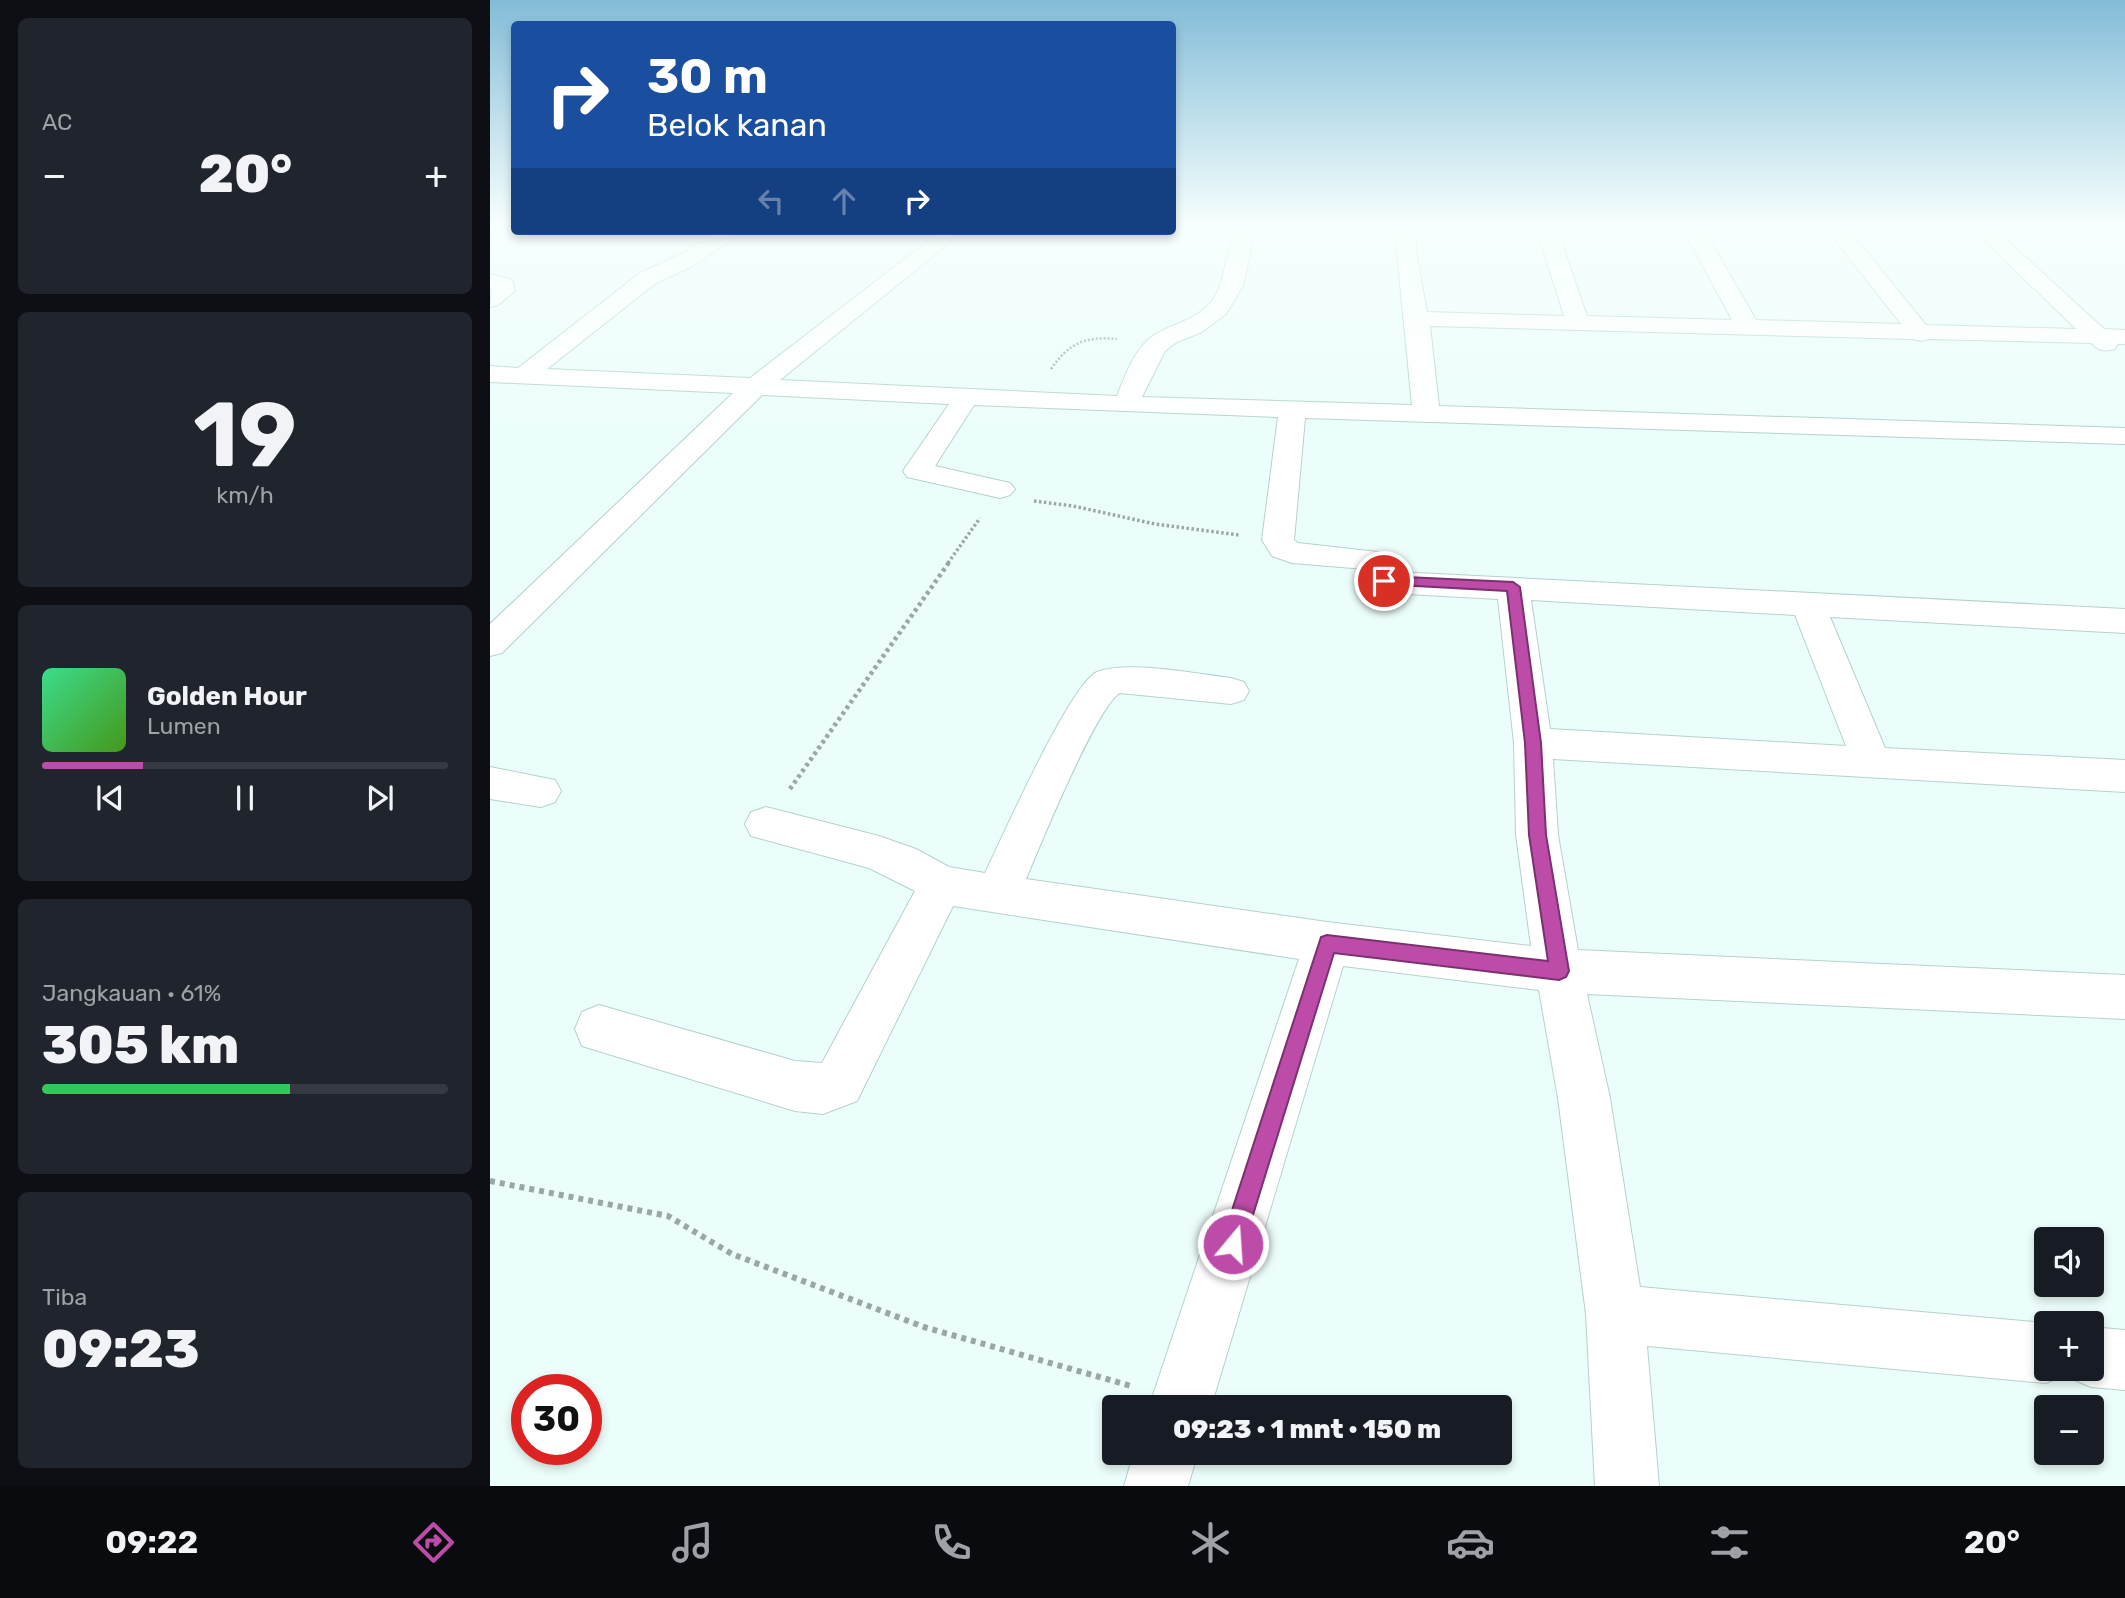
<!DOCTYPE html>
<html lang="id">
<meta charset="utf-8">
<style>
body{margin:0;font-family:Rubik,sans-serif;background:#20242c;color:#f1f3f6;height:100vh;display:flex;flex-direction:column;font-size:26px;white-space:nowrap}
*{box-sizing:border-box;margin:0}
p{font-size:23px;color:#9ea1a6}
.icon{flex:none;width:38px;height:38px;fill:none;stroke:currentColor;stroke-width:2;stroke-linecap:round;stroke-linejoin:round}
.map{position:relative;flex:1;overflow:hidden}
.sheet{display:flex;flex-direction:column;gap:18px;padding:18px;background:#0d0f14;width:490px}
.sheet>*{flex:none}
.guide{position:absolute;left:21px;top:21px;width:665px;height:214px;border-radius:7px;box-shadow:0 4px 10px #0003;background:#1a4fa0;color:#fff;overflow:hidden}
.tools{position:absolute;left:1544px;top:1227px;display:grid;gap:14px}
.tools a{display:grid;place-items:center;width:70px;height:70px;border-radius:7px;background:#171b24;box-shadow:0 4px 10px #0003;font-size:35px}
.speed{position:absolute;left:21px;top:1374px;display:flex;gap:14px;font-size:35px;font-weight:700;text-align:center}
.speed>*{display:grid;place-content:center;width:91px;height:91px;border-radius:50%;background:#171b24;box-shadow:0 4px 10px #0003;line-height:1}
.speed .limit{border:10px solid #d22;background:#fff;color:#111}
.pin{position:absolute;display:grid;place-items:center;width:60px;height:60px;color:#fff;margin:-30px;border:4px solid #fff;border-radius:50%;box-shadow:0 2px 7px #0007}
.me{position:absolute;width:77px;margin:-38px;rotate:18deg;stroke-linejoin:round;filter:drop-shadow(0 0 5px #0008)}
.turn{display:flex;align-items:center;gap:24px;height:147px;padding:0 21px;font-size:32px}
.turn .icon{width:91px;height:91px;stroke-width:2.5}
.turn b{display:block;font-size:49px;line-height:60px}
.lanes{display:flex;align-items:center;height:66px;padding:0 21px;background:#0003;justify-content:center;gap:35px;direction:ltr}
.lanes .off{opacity:.35}
.big{font-size:52px;font-weight:800;line-height:1.1}
.sheet .widget{flex:1;display:flex;flex-direction:column;justify-content:center;gap:10px;min-width:0;padding:0 24px;border-radius:10px;background:#20242c}
.sheet .dial{align-items:center;gap:0}
.dial b{font-size:91px;line-height:1}
.song{display:flex;align-items:center;gap:21px}
.cover{width:84px;height:84px;border-radius:10px;background:linear-gradient(135deg,hsl(150 70% 55%),hsl(100 70% 35%))}
.played{height:7px;border-radius:4px;background:linear-gradient(90deg,#bd4ca8 25%,#363941 25%)}
.keys{display:flex;justify-content:space-around;direction:ltr}
.heat{display:flex;justify-content:space-between;align-items:center;font-size:38px;direction:ltr}
.charge{height:10px;border-radius:5px;background:linear-gradient(90deg,#34c759 61%,#363941 0)}
.trip{position:absolute;left:612px;top:1395px;width:410px;height:70px;border-radius:7px;background:#171b24;box-shadow:0 4px 10px #0003;font-weight:800;line-height:70px;text-align:center}
.tab-bar{display:flex;height:112px;justify-content:space-around;align-items:center;background:#090b0e;color:#9ea1a6}
.tab-bar .icon{width:49px;height:49px}
.tab-bar .current{color:#bd4ca8}
.tab-bar b{font-size:32px;color:#f1f3f6}
main{display:flex;flex:1;min-height:0}
.map>svg:first-child{display:block}
.lines{fill:none;stroke-linecap:round;stroke-linejoin:round}
.minor-casing{stroke:#b4d2cd;stroke-width:2}
.path-far3{stroke:#99a8a6;stroke-width:2.5;stroke-dasharray:2 2;stroke-linecap:butt}
.path-far2{stroke:#99a8a6;stroke-width:3.5;stroke-dasharray:2.5 2.5;stroke-linecap:butt}
.path-far1{stroke:#99a8a6;stroke-width:4.5;stroke-dasharray:3.5 3.5;stroke-linecap:butt}
.path{stroke:#99a8a6;stroke-width:6;stroke-dasharray:5 5;stroke-linecap:butt}
.minor{fill:#fff;fill-rule:evenodd}
.route{fill:#bd4ca8;stroke:#7b316d;stroke-width:2}
</style>
<main>
<section class="sheet">
<div class="widget"><p>AC</p>
<div class="heat"><a>−</a><b class="big">20°</b><a>+</a></div>
</div>
<div class="widget dial"><b>19</b><p>km/h</p></div>
<div class="widget">
<div class="song"><i class="cover"></i><div><b>Golden Hour</b><p>Lumen</p></div></div>
<div class="played"></div>
<div class="keys"><svg class="icon" aria-label="previous" viewBox="0 0 24 24"><path d="M18 5L8 12l10 7zM5 5v14"/></svg><svg class="icon" aria-label="pause" viewBox="0 0 24 24"><path d="M8 5v14M16 5v14"/></svg><svg class="icon" aria-label="next" viewBox="0 0 24 24"><path d="M6 5l10 7-10 7zM19 5v14"/></svg></div>
</div>
<div class="widget"><p>Jangkauan · 61%</p><b class="big">305 km</b><div class="charge"></div></div>
<div class="widget"><p>Tiba</p><b class="big">09:23</b></div>
</section>
<div class="map">
<svg width="1635" height="1486" viewBox="0 0 1635 1486">
<rect width="100%" height="100%" fill="#ecfefb"/>
<g class="lines">
<!-- minor casing -->
<g class="minor-casing">
<g id="minor">
<polygon points="0,223 18,223 15,227 0,233"/>
<path d="M753 223H776L765 233 753 286 736 314 712 332 687 342 675 351 652 397 922 405 904 223H924L927 257 937 312 1074 316 1045 223H1065L1097 316 1242 320 1190 223H1210L1266 320 1411 324 1332 223H1353L1436 325 1586 329 1476 223H1498L1614 329 1635 330V344H1628L1625 349C1614 352 1609 351 1601 343L1439 339 1431 341 1422 339 940 326 949 406 1635 428V444L815 418 804 540 808 543 897 553 906 563 907 572 1635 609V633L1340 617 1395 748 1635 760V792L1063 759 1068 835 1088 950 1635 975V1019L1097 994 1120 1098 1150 1287 1556 1323V1368H1601V1327L1635 1330V1390L1601 1387 1580 1378 1578 1373 1556 1383 1157 1346 1169 1486H1105L1096 1314 1068 1098 1049 990 853 966 721 1407H659L809 959 463 906 367 1101 333 1114 305 1111 92 1046 85 1029 92 1012 109 1005 305 1061 332 1063 425 891 379 868 261 836 255 824 261 812 276 807 389 836 426 849 459 867 495 873C512 838 580 684 607 672 637 660 707 674 741 678L754 682 759 691 754 700 741 704 630 693C607 705 550 846 536 879L837 922 1041 946 1026 835 1024 743 1008 599 898 593 880 586 875 569 802 563 782 556 772 540 788 417 484 405 445 466 520 483 525 489 520 495 510 498 417 477 413 471 459 404 272 395 12 653 0 656V624L243 393 0 382V366L28 368 150 273 187 256 230 231H254L203 266 166 283 57 369 260 378 451 231H474L290 380 627 396C635 376 644 349 663 336 682 323 706 321 722 301 738 280 735 236 753 223ZM1041 600 1305 615 1356 746 1060 729Z"/>
<polygon points="1614,223 1635,223 1635,237 1628,235"/>
<polygon points="0,274 22,280 25,291 8,305 0,307 2,289 0,288"/>
<polygon points="0,767 65,780 71,791 65,802 51,807 0,799"/>
<polygon points="644,1452 708,1452 698,1486 634,1486"/>
</g>
</g>
<!-- path-far3 -->
<path class="path-far3" d="M561 369C579 343 595 336 627 339"/>
<!-- path-far2 -->
<g class="path-far2">
<polyline points="544,501 583,506 665,524 749,535"/>
<polyline points="458,563 490,518"/>
</g>
<!-- path-far1 -->
<polyline class="path-far1" points="300,789 460,561"/>
<!-- path -->
<polyline class="path" points="0,1181 178,1216 242,1254 434,1327 641,1386"/>
<!-- minor -->
<use href="#minor" class="minor"/>
</g>
<!-- sky -->
<linearGradient id="sky" x2="0" y2="1"><stop stop-color="#83bcd8"/><stop offset="0.52" stop-color="#f6fffd"/><stop offset="1" stop-color="#f6fffd" stop-opacity="0"/></linearGradient>
<rect width="1635" height="431" fill="url(#sky)"/>
<!-- route -->
<polygon class="route" points="894,576 1023,582 1030,587 1051,743 1056,835 1079,971 1076,977 1069,980 844,953 754,1244 751,1253 743,1256 734,1253 731,1244 831,937 837,935 1058,961 1039,835 1035,743 1017,591 890,584 890,578"/>
</svg>
<div class="tools">
<a><svg class="icon" aria-label="sound" viewBox="0 0 24 24"><path d="M4 9h4l5-4v14l-5-4H4zM17 9q2 3 0 6"/></svg></a>
<a>+</a>
<a>−</a>
</div>
<div class="speed"><div class="limit">30</div></div>
<div class="pin" style="left:894px;top:581px;background:#d93025"><svg class="icon" aria-label="arrive" viewBox="0 0 24 24"><path d="M6 21V4h12l-3 4 3 4H6"/></svg></div>
<svg class="me" style="left:743px;top:1244px" viewBox="-20 -20 40 40"><circle r="17" fill="#bd4ca8" stroke="#fff" stroke-width="3"/><path d="M0-11L8 9 0 5-8 9z" fill="#fff"/></svg>
<div class="trip">09:23 · 1 mnt · 150 m</div>
<div class="guide">
<div class="turn"><svg class="icon" aria-label="right" viewBox="0 0 24 24"><path d="M7 20v-9h11M14 6l5 5-5 5"/></svg><div><b>30 m</b>Belok kanan</div></div>
<div class="lanes"><svg class="icon off" aria-label="left" viewBox="0 0 24 24"><path d="M17 20v-9H6M10 6l-5 5 5 5"/></svg><svg class="icon off" aria-label="ahead" viewBox="0 0 24 24"><path d="M12 20V5M6 11l6-6 6 6"/></svg><svg class="icon" aria-label="right" viewBox="0 0 24 24"><path d="M7 20v-9h11M14 6l5 5-5 5"/></svg></div>
</div>
</div>
</main>
<nav class="tab-bar">
<b>09:22</b>
<svg class="icon current" aria-label="directions" viewBox="0 0 24 24"><path d="M12 3l9 9-9 9-9-9zM9 14v-3h6M13 9l2 2-2 2"/></svg>
<svg class="icon" aria-label="music" viewBox="0 0 24 24"><path d="M9 18V5l10-2v13"/><circle cx="6" cy="18" r="3"/><circle cx="16" cy="16" r="3"/></svg>
<svg class="icon" aria-label="phone" viewBox="0 0 24 24"><path d="M5 4h4l2 5-3 2q2 4 5 5l2-3 5 2v4C11 20 4 13 5 4z"/></svg>
<svg class="icon" aria-label="climate" viewBox="0 0 24 24"><path d="M12 3v18M4 7l16 10M4 17L20 7"/></svg>
<svg class="icon" aria-label="car" viewBox="0 0 24 24"><path d="M5 17H2v-5l4-1 3-4h7l3 4 3 1v5h-3M9 17h6M6 11h13"/><circle cx="7" cy="17" r="2"/><circle cx="17" cy="17" r="2"/></svg>
<svg class="icon" aria-label="filters" viewBox="0 0 24 24"><path d="M4 7h16M4 17h16"/><circle cx="9" cy="7" r="2"/><circle cx="15" cy="17" r="2"/></svg>
<b>20°</b>
</nav>
